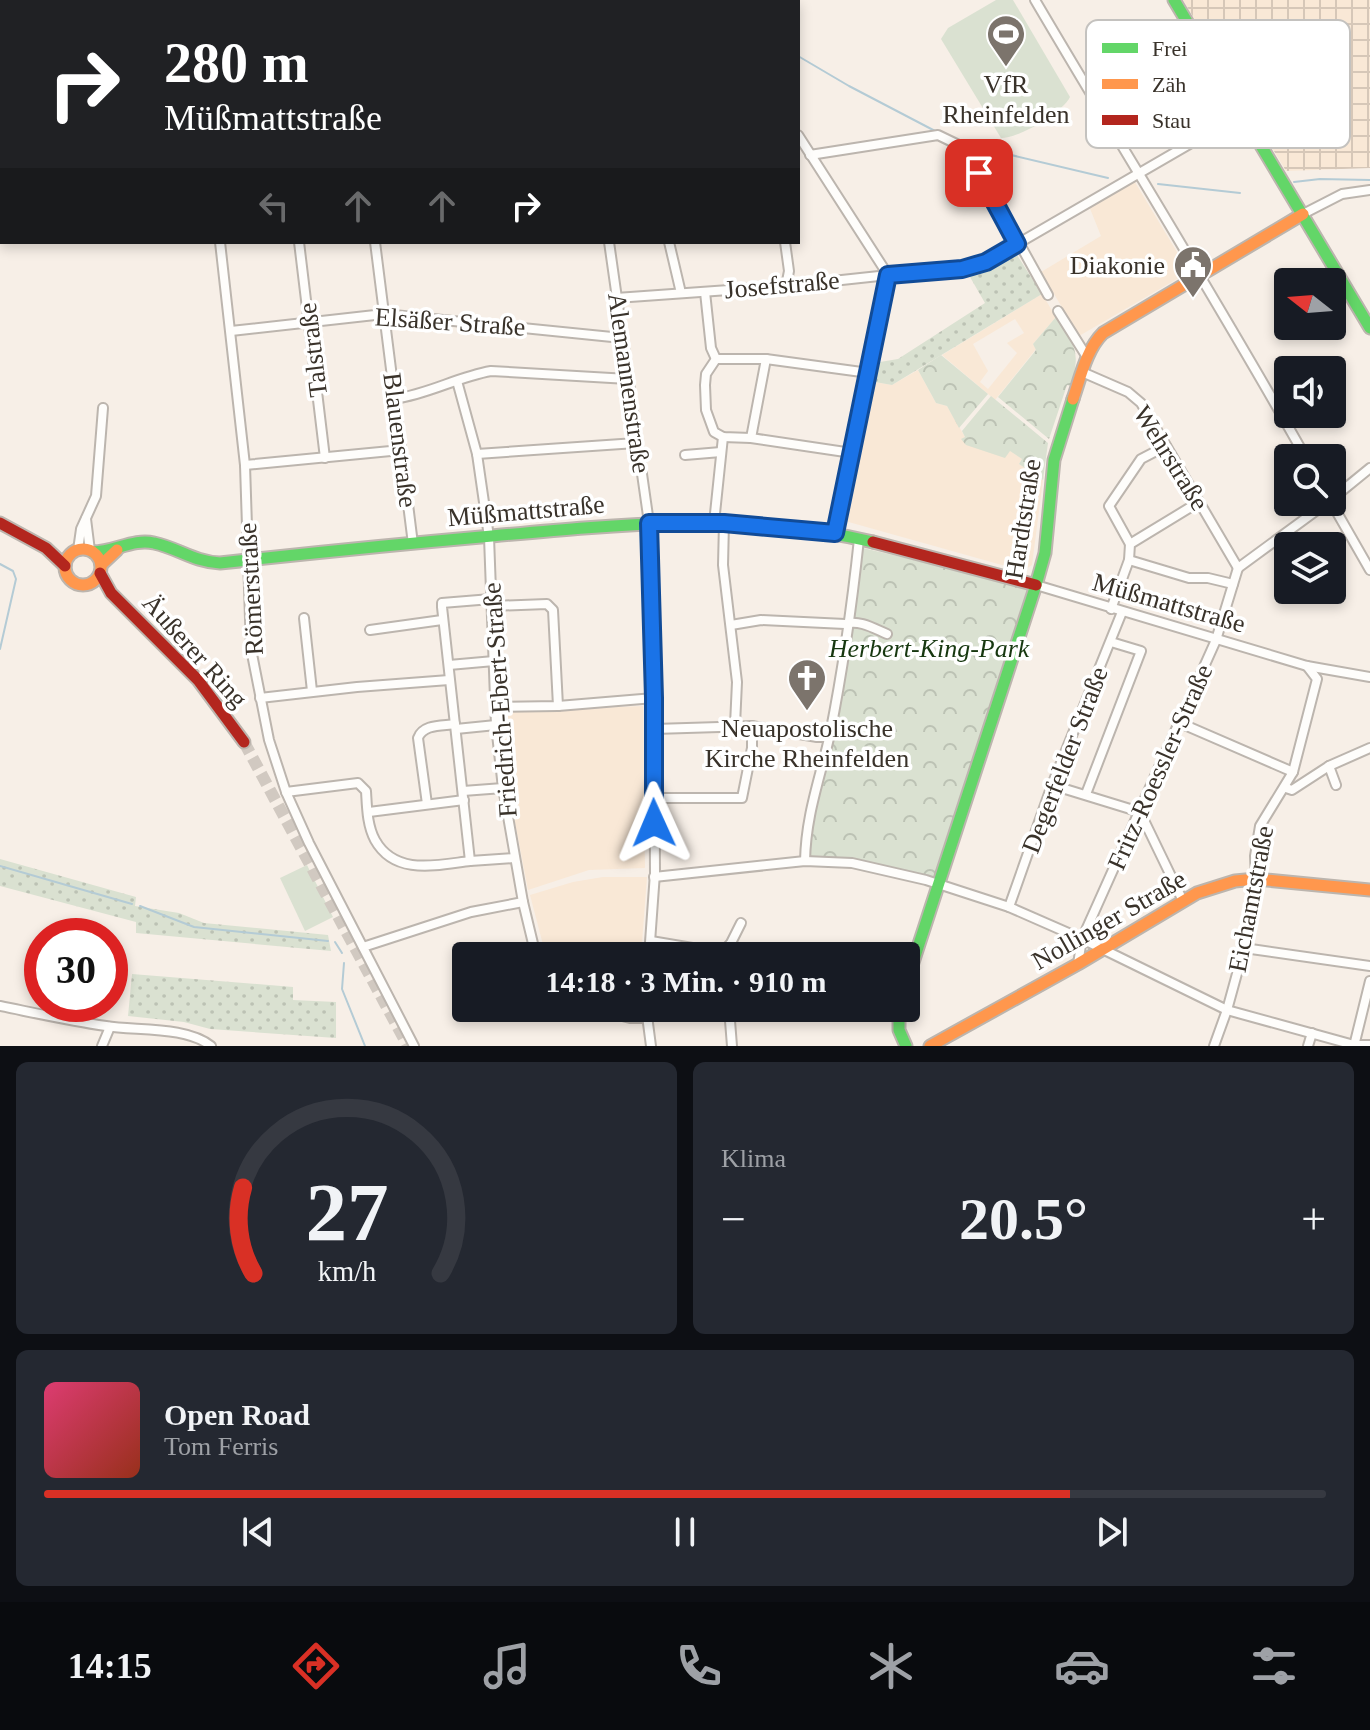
<!DOCTYPE html>
<html lang="de">
<meta charset="utf-8">
<style>
body{margin:0;font-family:Georgia,serif;background:#242831;color:#f1f3f6;height:100vh;display:flex;flex-direction:column;font-size:30px;white-space:nowrap}
*{box-sizing:border-box;margin:0}
p{font-size:26px;color:#9ea1a6}
.icon{flex:none;width:44px;height:44px;fill:none;stroke:currentColor;stroke-width:2;stroke-linecap:round;stroke-linejoin:round}
.map{position:relative;height:1046px;overflow:hidden}
.sheet{display:flex;flex-direction:column;gap:16px;padding:16px;background:#0d0f14;flex:1}
.sheet>*{flex:none}
.banner{position:absolute;left:0px;top:0px;width:800px;height:244px;box-shadow:0 4px 12px #0003;background:#202124;color:#fff;overflow:hidden}
.needle{width:52px;rotate:287deg}
.controls{position:absolute;left:1274px;top:268px;display:grid;gap:16px}
.controls a{display:grid;place-items:center;width:72px;height:72px;border-radius:8px;background:#171b24;box-shadow:0 4px 12px #0003;font-size:40px}
.speed{position:absolute;left:24px;top:918px;display:flex;gap:16px;font-size:40px;font-weight:700;text-align:center}
.speed>*{display:grid;place-content:center;width:104px;height:104px;border-radius:50%;background:#171b24;box-shadow:0 4px 12px #0003;line-height:1}
.speed .limit{border:12px solid #d22;background:#fff;color:#111}
.pin{position:absolute;display:grid;place-items:center;width:68px;height:68px;color:#fff;margin:-34px;border-radius:16px;box-shadow:0 4px 12px #0006}
.me{position:absolute;width:88px;margin:-44px;rotate:359deg;stroke-linejoin:round;filter:drop-shadow(0 0 6px #0008)}
.turn{display:flex;align-items:center;gap:28px;height:168px;padding:0 32px;font-size:36px}
.turn .icon{width:104px;height:104px;stroke-width:2.5}
.turn b{display:block;font-size:56px;line-height:68px}
.lanes{display:flex;align-items:center;height:76px;padding:0 32px;background:#0003;justify-content:center;gap:40px;direction:ltr}
.lanes .off{opacity:.35}
.big{font-size:60px;font-weight:700;line-height:1.1}
.sheet .widget{flex:1;display:flex;flex-direction:column;justify-content:center;gap:12px;min-width:0;padding:0 28px;border-radius:12px;background:#242831}
.sheet .dial{align-items:center;gap:0}
.dial svg{height:208px;overflow:visible;fill:none;stroke:#363941;stroke-width:7;stroke-linecap:round;text-anchor:middle}
.dial text{fill:#f1f3f6;stroke:none}
.song{display:flex;align-items:center;gap:24px}
.cover{width:96px;height:96px;border-radius:12px;background:linear-gradient(135deg,hsl(340 70% 55%),hsl(10 70% 35%))}
.played{height:8px;border-radius:4px;background:linear-gradient(90deg,#d93025 80%,#363941 80%)}
.keys{display:flex;justify-content:space-around;direction:ltr}
.heat{display:flex;justify-content:space-between;align-items:center;font-size:44px;direction:ltr}
.sheet .tiles{flex:1;display:grid;gap:16px;grid-template-columns:1fr 1fr}
.widget:last-child{grid-column:span 2}
.trip{position:absolute;left:452px;top:942px;width:468px;height:80px;border-radius:8px;background:#171b24;box-shadow:0 4px 12px #0003;font-weight:700;line-height:80px;text-align:center}
.tabs{display:flex;height:128px;justify-content:space-around;align-items:center;background:#090b0e;color:#9ea1a6}
.tabs .icon{width:56px;height:56px}
.tabs .current{color:#d93025}
.tabs b{font-size:36px;color:#f1f3f6}
.map>svg:first-child{display:block}
.built{fill:#f9e8d6;fill-rule:evenodd}
.industrial{fill:url(#industrial-grid)}
.grass{fill:url(#grass-dots)}
.forest{fill:url(#forest-crowns)}
.pitch{fill:#dae1d1}
.lines{fill:none;stroke-linecap:round;stroke-linejoin:round}
.stream{stroke:#b4cbd5;stroke-width:2}
.primary-tunnel{stroke:#d1c9c1;stroke-width:12;stroke-dasharray:12 6;stroke-linecap:butt}
.street-casing{stroke:#bcb5ae;stroke-width:12}
.fast-casing{stroke:#bcb5ae;stroke-width:15}
.slow-casing{stroke:#bcb5ae;stroke-width:15}
.jam-casing{stroke:#bcb5ae;stroke-width:15}
.street{stroke:#fefdfb;stroke-width:8}
.fast{stroke:#63d668;stroke-width:11}
.slow{stroke:#ff974d;stroke-width:11}
.jam{stroke:#b3261e;stroke-width:11}
.route-casing{stroke:#114b97;stroke-width:20}
.route{stroke:#1a73e8;stroke-width:14}
.labels{text-anchor:middle;dominant-baseline:central;stroke-width:7;stroke-linejoin:round;paint-order:stroke}
.poi-label{font-size:26px;fill:#39322a;stroke:#fff}
.street-label{font-size:26px;fill:#39322a;stroke:#fff}
.park-label{font-size:26px;font-style:italic;fill:#173810;stroke:#fff}
.key{fill:#fff;stroke:#c4c2bf;stroke-width:2}
.key-label{font-size:22px;fill:#39322a}
</style>
<div class="map">
<svg width="1370" height="1046" viewBox="0 0 1370 1046">
<defs>
<pattern id="industrial-grid" width="8" height="8" patternUnits="userSpaceOnUse" patternTransform="scale(2)"><rect width="8" height="8" fill="#f9e8d6"/><path d="M0 4h8M4 0v8" fill="none" stroke="#d6c7b8"/></pattern>
<pattern id="grass-dots" width="8" height="8" patternUnits="userSpaceOnUse" patternTransform="scale(2)"><rect width="8" height="8" fill="#dae1d1"/><path d="M2 2h.1M6 6h.1" fill="none" stroke="#bcc2b4" stroke-width="1.8" stroke-linecap="round"/></pattern>
<pattern id="forest-crowns" width="20" height="18" patternUnits="userSpaceOnUse" patternTransform="scale(2)"><rect width="20" height="18" fill="#dae1d1"/><path d="M2 6a3 3 0 1 1 6 0M12 15a3 3 0 1 1 6 0" fill="none" stroke="#bcc2b4"/></pattern>
</defs>
<rect width="100%" height="100%" fill="#f7efe7"/>
<!-- built -->
<g class="built">
<polygon points="1133,179 1189,272 1079,336 1041,272 1101,236 1089,206"/>
<path d="M1042 294 1056 317 1033 344 1036 349 995 400 942 355ZM1015 319 1024 333 1007 343 1017 353 988 389 980 382 988 371 973 344Z"/>
<polygon points="918,370 936,403 947,406 965,437 1005,457 1010,450 1022,459 1019,464 1043,480 1032,565 1023,571 845,521 875,382 892,385"/>
<polygon points="643,706 645,868 589,870 528,890 514,817 501,712"/>
<polygon points="603,877 647,877 641,956 546,956 530,895 573,882"/>
</g>
<!-- industrial -->
<polygon class="industrial" points="1183,0 1370,0 1370,168 1286,171"/>
<!-- grass -->
<g class="grass">
<polygon points="1017,255 1042,294 892,385 875,382 880,362 898,359 985,303 970,277"/>
<polygon points="0,859 136,897 135,906 179,913 204,923 328,935 331,951 136,933 136,922 0,886"/>
<polygon points="132,974 293,987 293,1000 336,1002 336,1038 210,1029 184,1022 128,1016"/>
</g>
<!-- forest -->
<g class="forest">
<path d="M1056 317C1075 348 1081 349 1071 386L1067 385 1049 439 998 397 1036 350 1033 344Z"/>
<polygon points="941,355 988,394 959,428 947,406 936,403 918,370"/>
<polygon points="991,396 1048,443 1043,480 1019,464 1022,459 1010,451 1005,458 966,445 961,439 965,437 962,431"/>
<polygon points="863,548 1032,588 937,880 808,858 811,827 854,624"/>
</g>
<!-- pitch -->
<g class="pitch">
<path d="M996 0H1013L1070 97C1062 113 1019 138 1001 138L941 39 948 28Z"/>
<polygon points="307,865 333,917 305,931 280,878"/>
</g>
<g class="lines">
<!-- stream -->
<g class="stream">
<polyline points="798,56 849,86 937,132"/>
<polyline points="969,145 1108,178"/>
<polyline points="1294,182 1320,179 1370,180"/>
<polyline points="1158,184 1240,193"/>
<polyline points="0,564 13,571 16,579 0,649"/>
<polyline points="0,866 132,904"/>
<polyline points="140,906 194,927 328,941"/>
<polyline points="335,942 342,953"/>
<polyline points="344,963 342,989 365,1046"/>
</g>
<!-- primary-tunnel -->
<polyline class="primary-tunnel" points="244,742 408,1046"/>
<!-- street casing -->
<g class="street-casing">
<g id="street">
<polyline points="576,0 580,2"/>
<polyline points="716,0 716,2"/>
<path d="M1035 0C1125 153 1219 303 1306 458"/>
<polyline points="199,2 199,0"/>
<polyline points="383,2 383,0"/>
<polyline points="471,2 471,0"/>
<polyline points="594,2 594,0"/>
<polyline points="648,2 649,0"/>
<polyline points="798,135 888,275 835,533"/>
<polyline points="810,155 938,135 967,149 1048,295"/>
<polyline points="1303,214 1342,194 1370,190"/>
<polyline points="220,242 245,465 251,649 269,740 286,792 309,843 414,1046"/>
<polyline points="299,242 325,458"/>
<polyline points="375,242 413,544"/>
<polyline points="609,242 649,523 654,698 655,873 649,956"/>
<polyline points="669,242 681,293"/>
<polyline points="785,242 789,271 786,286"/>
<polyline points="705,292 711,348 716,359"/>
<polyline points="616,298 786,286 972,266 1017,244 1243,113"/>
<polyline points="1058,311 1087,357"/>
<polyline points="231,331 384,314 622,338"/>
<polyline points="1082,372 1128,392 1141,403 1238,568"/>
<polyline points="457,381 477,454 489,537 496,725 503,788 523,902 536,956"/>
<path d="M394 399C429 394 457 377 491 371L628 379"/>
<polyline points="751,438 766,359"/>
<polyline points="852,453 751,438 723,437 714,432 706,410 705,385 706,374 716,359 766,359 869,373"/>
<polyline points="477,454 636,443"/>
<polyline points="685,455 721,452"/>
<polyline points="245,465 401,450"/>
<polyline points="1332,499 1370,468"/>
<polyline points="1331,502 1370,570"/>
<polyline points="86,519 90,551"/>
<polyline points="714,523 723,437"/>
<polyline points="724,523 723,565 737,682 735,725"/>
<polyline points="1130,544 1109,506 1141,459 1166,446"/>
<polyline points="78,550 81,529 96,496 103,408"/>
<polyline points="1129,560 1189,578 1208,578 1233,584"/>
<polyline points="1238,568 1328,502"/>
<polyline points="1036,585 1307,666 1370,677"/>
<polyline points="492,606 547,604 553,610 558,706"/>
<polyline points="1111,609 1129,560 1130,544 1199,502"/>
<polyline points="304,618 312,691"/>
<path d="M731 625 761 620 845 624C859 619 875 629 887 634"/>
<polyline points="370,630 442,620"/>
<polyline points="449,665 494,661"/>
<polyline points="260,698 357,687 449,680"/>
<polyline points="496,707 558,706 654,698"/>
<polyline points="1180,723 1293,772"/>
<polyline points="456,729 496,725"/>
<polyline points="654,729 752,726 817,737 829,737"/>
<polyline points="1329,766 1336,785"/>
<polyline points="1052,785 1140,812 1183,901"/>
<polyline points="1286,788 1292,790 1329,766 1370,748"/>
<polyline points="463,791 503,788"/>
<path d="M286 792 358 783 366 791C367 807 367 825 375 840 395 876 437 865 470 861 485 860 499 859 514 858"/>
<polyline points="1086,794 1141,651 1111,642"/>
<polyline points="653,798 742,798 752,748 752,726"/>
<path d="M427 804 418 738C423 724 442 726 455 724"/>
<polyline points="369,812 464,800"/>
<polyline points="470,861 442,607 442,603 491,599"/>
<path d="M805 861C806 814 820 779 830 734 843 669 852 605 859 539"/>
<polyline points="654,877 805,861 852,863 926,880 1009,907 1082,939 1227,1010 1354,1045 1370,1045"/>
<polyline points="1009,907 1052,785 1122,612"/>
<polyline points="651,941 722,953 722,956"/>
<polyline points="363,947 471,912 523,902"/>
<polyline points="1244,948 1370,966"/>
<polyline points="722,953 731,943 741,923"/>
<polyline points="1078,964 1082,939 1216,640 1238,568"/>
<path d="M0 1006C35 1013 71 1021 106 1026 136 1031 186 1026 211 1046"/>
<polyline points="592,1008 630,1018 645,1018"/>
<polyline points="646,1008 651,1046"/>
<polyline points="729,1008 732,1046"/>
<polyline points="102,1046 110,1027"/>
<polyline points="1214,1046 1227,1010 1244,948 1256,879 1255,856 1260,826 1293,772 1317,679 1307,666"/>
<polyline points="1308,1046 1312,1033"/>
<polyline points="1354,1046 1370,981"/>
</g>
</g>
<!-- fast casing -->
<g class="fast-casing">
<g id="fast">
<polyline points="1174,0 1370,328"/>
<path d="M93 552C114 552 134 538 154 543 178 548 194 562 220 563 311 553 401 544 492 536 619 524 748 512 873 542"/>
<polyline points="906,984 1036,585 1045,553 1054,460 1073,399"/>
<polyline points="899,1008 899,1030 906,1046"/>
</g>
</g>
<!-- slow casing -->
<g class="slow-casing">
<g id="slow">
<path d="M1073 399C1081 376 1086 350 1103 333L1303 214"/>
<circle cx="83" cy="567" r="18"/>
<polyline points="101,565 117,550"/>
<polyline points="930,1046 1078,964 1197,893 1235,881 1256,879 1370,890"/>
</g>
</g>
<!-- jam casing -->
<g class="jam-casing">
<g id="jam">
<polyline points="0,523 46,548 65,566"/>
<polyline points="873,542 1036,585"/>
<polyline points="100,573 111,593 198,680 244,742"/>
</g>
</g>
<!-- street -->
<use href="#street" class="street"/>
<!-- fast -->
<use href="#fast" class="fast"/>
<!-- slow -->
<use href="#slow" class="slow"/>
<!-- jam -->
<use href="#jam" class="jam"/>
</g>
<g class="lines">
<!-- route casing -->
<g class="route-casing">
<polyline id="route" points="654,823 654,698 649,523 724,523 835,533 888,275 962,269 986,262 1017,244 979,173"/>
</g>
<!-- route -->
<use href="#route" class="route"/>
</g>
<!-- icons -->
<defs>
<g id="stadium-pin" transform="scale(2)"><path d="M0 17L-7.5 6A9.5 9.5 0 1 1 7.5 6Z" fill="#7c746c" stroke="#fff"/><path d="M0-5a6.5 5 0 1 0 0 10a6.5 5 0 1 0 0-10ZM-3.5-1.8h7v3.6h-7Z" fill="#fff"/></g>
<g id="civic-pin" transform="scale(2)"><path d="M0 17L-7.5 6A9.5 9.5 0 1 1 7.5 6Z" fill="#7c746c" stroke="#fff"/><path d="M-.6-6.5H3V-4.5H.6V-3L4-1V1h2V6H-6V1h2V-1L-.6-3ZM-1.2 2.5V6h2.4V2.5Z" fill="#fff"/></g>
<g id="church-pin" transform="scale(2)"><path d="M0 17L-7.5 6A9.5 9.5 0 1 1 7.5 6Z" fill="#7c746c" stroke="#fff"/><path d="M-1.2-6h2.4v3.5h3.3v2.4h-3.3V6h-2.4V-.1h-3.3v-2.4h3.3Z" fill="#fff"/></g>
</defs>
<g fill-rule="evenodd">
<use href="#stadium-pin" x="1006" y="34"/>
<use href="#civic-pin" x="1193" y="265"/>
<use href="#church-pin" x="807" y="678"/>
</g>
<g class="labels">
<!-- poi labels -->
<g class="poi-label">
<text x="1006" y="84">VfR<tspan x="1006" dy="30">Rheinfelden</tspan></text>
<text x="1165" y="265" text-anchor="end">Diakonie</text>
<text x="807" y="728">Neuapostolische<tspan x="807" dy="30">Kirche Rheinfelden</tspan></text>
</g>
<!-- street labels -->
<g class="street-label">
<text transform="translate(782 285) rotate(-5)">Josefstraße</text>
<text transform="translate(450 322) rotate(4)">Elsäßer Straße</text>
<text transform="translate(313 350) rotate(-97)">Talstraße</text>
<text transform="translate(629 383) rotate(82)">Alemannenstraße</text>
<text transform="translate(400 440) rotate(83)">Blauenstraße</text>
<text transform="translate(1171 458) rotate(58)">Wehrstraße</text>
<text transform="translate(526 511) rotate(-5)">Müßmattstraße</text>
<text transform="translate(1023 519) rotate(-81)">Hardtstraße</text>
<text transform="translate(251 589) rotate(-93)">Römerstraße</text>
<text transform="translate(1169 603) rotate(16)">Müßmattstraße</text>
<text transform="translate(195 651) rotate(48)">Äußerer Ring</text>
<text transform="translate(500 700) rotate(-94)">Friedrich-Ebert-Straße</text>
<text transform="translate(1065 760) rotate(-69)">Degerfelder Straße</text>
<text transform="translate(1160 767) rotate(-66)">Fritz-Roessler-Straße</text>
<text transform="translate(1251 899) rotate(-79)">Eichamtstraße</text>
<text transform="translate(1109 920) rotate(-30)">Nollinger Straße</text>
</g>
<!-- park labels -->
<g class="park-label">
<text x="929" y="648">Herbert-King-Park</text>
</g>
</g>
<!-- legend -->
<rect x="1086" y="20" width="264" height="128" rx="12" class="key"/>
<rect x="1102" y="43" width="36" height="10" fill="#63d668"/>
<rect x="1102" y="79" width="36" height="10" fill="#ff974d"/>
<rect x="1102" y="115" width="36" height="10" fill="#b3261e"/>
<g class="key-label">
<text x="1152" y="56">Frei</text>
<text x="1152" y="92">Zäh</text>
<text x="1152" y="128">Stau</text>
</g>
</svg>
<div class="controls">
<a><svg class="needle" viewBox="-14 -14 28 28"><path d="M0-13l5 13h-10z" fill="#e53935"/><path d="M0 13l5-13h-10z" fill="#9ea1a6"/></svg></a>
<a><svg class="icon" aria-label="sound" viewBox="0 0 24 24"><path d="M4 9h4l5-4v14l-5-4H4zM17 9q2 3 0 6"/></svg></a>
<a><svg class="icon" aria-label="search" viewBox="0 0 24 24"><circle cx="10" cy="10" r="6"/><path d="M15 15l6 6"/></svg></a>
<a><svg class="icon" aria-label="layers" viewBox="0 0 24 24"><path d="M12 4l9 5-9 5-9-5zM3 14l9 5 9-5"/></svg></a>
</div>
<div class="speed"><div class="limit">30</div></div>
<div class="pin" style="left:979px;top:173px;background:#d93025"><svg class="icon" aria-label="arrive" viewBox="0 0 24 24"><path d="M6 21V4h12l-3 4 3 4H6"/></svg></div>
<svg class="me" style="left:654px;top:823px" viewBox="-20 -20 40 40"><path d="M0-17L14 15 0 8-14 15z" fill="#1a73e8" stroke="#fff" stroke-width="4"/></svg>
<div class="trip">14:18 · 3 Min. · 910 m</div>
<div class="banner">
<div class="turn"><svg class="icon" aria-label="right" viewBox="0 0 24 24"><path d="M7 20v-9h11M14 6l5 5-5 5"/></svg><div><b>280 m</b>Müßmattstraße</div></div>
<div class="lanes"><svg class="icon off" aria-label="left" viewBox="0 0 24 24"><path d="M17 20v-9H6M10 6l-5 5 5 5"/></svg><svg class="icon off" aria-label="ahead" viewBox="0 0 24 24"><path d="M12 20V5M6 11l6-6 6 6"/></svg><svg class="icon off" aria-label="ahead" viewBox="0 0 24 24"><path d="M12 20V5M6 11l6-6 6 6"/></svg><svg class="icon" aria-label="right" viewBox="0 0 24 24"><path d="M7 20v-9h11M14 6l5 5-5 5"/></svg></div>
</div>
</div>
<section class="sheet">
<div class="tiles">
<div class="widget dial"><svg viewBox="0 0 100 80">
<path d="M14 69A42 42 0 1 1 86 69"/>
<path d="M14 69A42 42 0 0 1 10 36" stroke="#d93025"/>
<text x="50" y="56" font-size="32" font-weight="700">27</text>
<text x="50" y="72" font-size="11">km/h</text>
</svg></div>
<div class="widget"><p>Klima</p>
<div class="heat"><a>−</a><b class="big">20.5°</b><a>+</a></div>
</div>
<div class="widget">
<div class="song"><i class="cover"></i><div><b>Open Road</b><p>Tom Ferris</p></div></div>
<div class="played"></div>
<div class="keys"><svg class="icon" aria-label="previous" viewBox="0 0 24 24"><path d="M18 5L8 12l10 7zM5 5v14"/></svg><svg class="icon" aria-label="pause" viewBox="0 0 24 24"><path d="M8 5v14M16 5v14"/></svg><svg class="icon" aria-label="next" viewBox="0 0 24 24"><path d="M6 5l10 7-10 7zM19 5v14"/></svg></div>
</div>
</div>
</section>
<nav class="tabs">
<b>14:15</b>
<svg class="icon current" aria-label="directions" viewBox="0 0 24 24"><path d="M12 3l9 9-9 9-9-9zM9 14v-3h6M13 9l2 2-2 2"/></svg>
<svg class="icon" aria-label="music" viewBox="0 0 24 24"><path d="M9 18V5l10-2v13"/><circle cx="6" cy="18" r="3"/><circle cx="16" cy="16" r="3"/></svg>
<svg class="icon" aria-label="phone" viewBox="0 0 24 24"><path d="M5 4h4l2 5-3 2q2 4 5 5l2-3 5 2v4C11 20 4 13 5 4z"/></svg>
<svg class="icon" aria-label="climate" viewBox="0 0 24 24"><path d="M12 3v18M4 7l16 10M4 17L20 7"/></svg>
<svg class="icon" aria-label="car" viewBox="0 0 24 24"><path d="M5 17H2v-5l4-1 3-4h7l3 4 3 1v5h-3M9 17h6M6 11h13"/><circle cx="7" cy="17" r="2"/><circle cx="17" cy="17" r="2"/></svg>
<svg class="icon" aria-label="filters" viewBox="0 0 24 24"><path d="M4 7h16M4 17h16"/><circle cx="9" cy="7" r="2"/><circle cx="15" cy="17" r="2"/></svg>
</nav>
